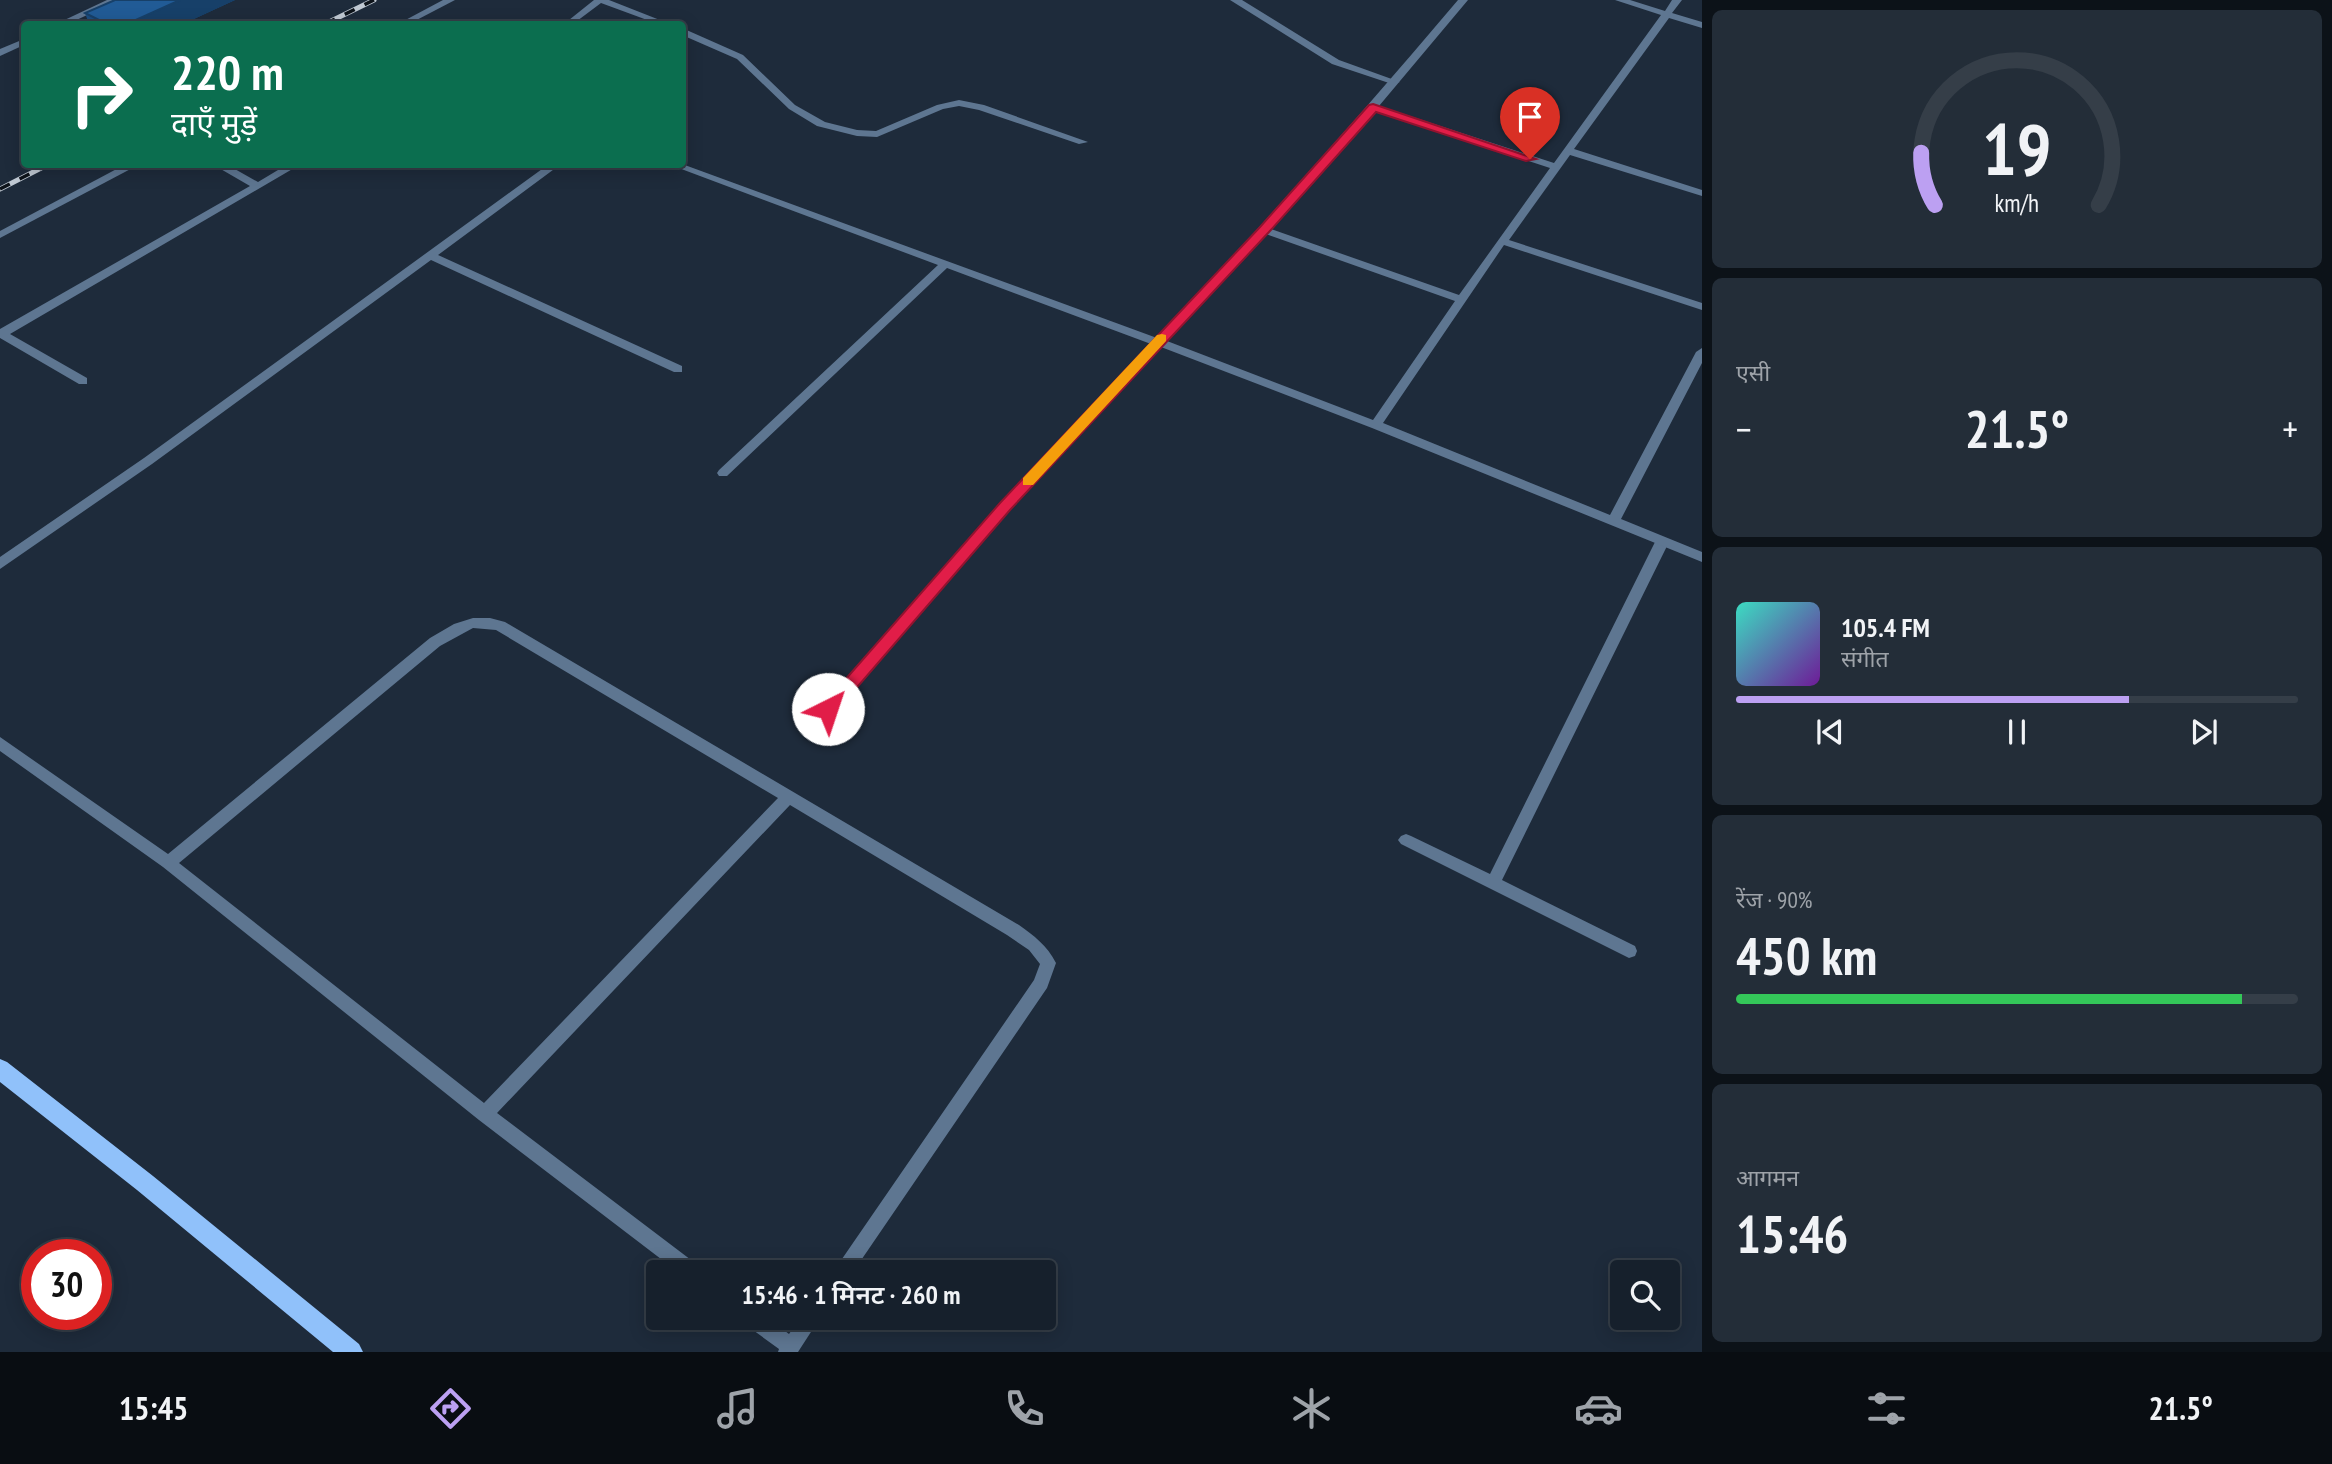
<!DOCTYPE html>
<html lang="hi">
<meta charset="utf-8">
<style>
body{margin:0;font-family:"PT Sans Narrow","Noto Sans Devanagari",sans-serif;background:#232d38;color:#f1f3f6;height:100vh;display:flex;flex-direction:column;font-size:26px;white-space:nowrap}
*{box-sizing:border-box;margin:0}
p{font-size:23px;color:#9ea3a9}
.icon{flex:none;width:38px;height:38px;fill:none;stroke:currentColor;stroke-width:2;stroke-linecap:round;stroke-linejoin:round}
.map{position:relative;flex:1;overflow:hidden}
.side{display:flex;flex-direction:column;gap:10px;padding:10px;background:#0c1218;width:630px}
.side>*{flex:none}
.guide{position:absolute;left:21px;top:21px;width:665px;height:147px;border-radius:7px;box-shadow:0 4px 18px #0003,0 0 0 2px #353e48;background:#0b6e4f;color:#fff;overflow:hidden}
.fabs{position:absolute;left:1610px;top:1260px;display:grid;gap:14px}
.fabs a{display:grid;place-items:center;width:70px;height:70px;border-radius:7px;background:#16202c;box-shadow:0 4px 18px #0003,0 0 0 2px #353e48;font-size:35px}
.speed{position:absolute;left:21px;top:1239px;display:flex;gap:14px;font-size:35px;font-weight:700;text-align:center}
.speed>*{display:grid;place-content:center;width:91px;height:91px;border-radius:50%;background:#16202c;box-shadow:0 4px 18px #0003,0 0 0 2px #353e48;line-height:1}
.speed .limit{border:10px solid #d22;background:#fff;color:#111}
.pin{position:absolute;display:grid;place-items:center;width:60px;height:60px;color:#fff;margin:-72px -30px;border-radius:50% 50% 50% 0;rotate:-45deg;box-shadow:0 0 7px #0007}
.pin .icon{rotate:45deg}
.me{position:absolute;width:77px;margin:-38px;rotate:41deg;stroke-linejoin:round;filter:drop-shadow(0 0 5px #0008)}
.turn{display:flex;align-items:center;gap:24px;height:147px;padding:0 35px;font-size:32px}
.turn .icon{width:91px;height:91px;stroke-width:2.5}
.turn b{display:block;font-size:49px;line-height:60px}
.big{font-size:52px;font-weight:600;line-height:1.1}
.side .widget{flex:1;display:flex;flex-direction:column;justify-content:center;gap:10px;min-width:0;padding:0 24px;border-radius:10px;background:#232d38}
.side .dial{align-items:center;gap:0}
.dial svg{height:182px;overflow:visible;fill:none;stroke:#353e48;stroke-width:7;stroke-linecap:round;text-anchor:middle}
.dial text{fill:#f1f3f6;stroke:none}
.song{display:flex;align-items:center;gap:21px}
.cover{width:84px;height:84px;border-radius:10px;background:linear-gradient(135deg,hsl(170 70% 55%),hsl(280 70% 35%))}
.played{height:7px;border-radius:4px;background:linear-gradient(90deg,#bca0f2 70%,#353e48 70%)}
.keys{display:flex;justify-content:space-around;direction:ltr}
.heat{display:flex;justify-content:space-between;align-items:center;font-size:38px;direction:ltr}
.charge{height:10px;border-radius:5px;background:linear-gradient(90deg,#34c759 90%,#353e48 0)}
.trip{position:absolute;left:646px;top:1260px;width:410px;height:70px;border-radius:7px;background:#16202c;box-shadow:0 4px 18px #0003,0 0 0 2px #353e48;font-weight:600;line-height:70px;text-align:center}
.tab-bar{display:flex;height:112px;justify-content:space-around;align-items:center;background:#090d12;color:#9ea3a9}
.tab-bar .icon{width:49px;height:49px}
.tab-bar .on{color:#bca0f2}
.tab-bar b{font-size:32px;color:#f1f3f6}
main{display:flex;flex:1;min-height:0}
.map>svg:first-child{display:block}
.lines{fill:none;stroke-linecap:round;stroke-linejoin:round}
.service{fill:#5e7691;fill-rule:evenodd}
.minor{fill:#5e7691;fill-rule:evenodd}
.primary{fill:#90c1fa;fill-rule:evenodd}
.rail-casing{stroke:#c0c9d3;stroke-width:5}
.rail{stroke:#0d131a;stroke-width:3.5;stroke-dasharray:11;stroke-linecap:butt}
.wall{fill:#1c4e81}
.shaded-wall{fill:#174069}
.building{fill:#215b96;stroke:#174069;stroke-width:2}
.route{fill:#e11d48;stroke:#92132f;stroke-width:2}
.slow{fill:#f59e0b}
</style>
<main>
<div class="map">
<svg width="1702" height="1352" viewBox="0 0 1702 1352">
<rect width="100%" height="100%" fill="#1e2b3b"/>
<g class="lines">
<!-- service -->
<g class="service">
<polygon points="107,0 119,0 68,24 56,24"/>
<polygon points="443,0 455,0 409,24 398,24"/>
<polygon points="594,0 609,0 670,24 658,24 601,3 573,24 564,24"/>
<polygon points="1230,0 1242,0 1339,60 1400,82 1392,84 1332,64"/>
<polygon points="682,28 743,55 795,105 825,122 857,130 876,131 937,105 959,100 984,105 1088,142 1079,144 979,110 959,106 943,109 877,137 857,136 817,126 789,109 737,59 682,35"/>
<polygon points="24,39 24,45 0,56 0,49"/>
<polygon points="126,164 140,164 0,238 0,231"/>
<polygon points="212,164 226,164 258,182 288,164 301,164 10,334 87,378 87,384 79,384 0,338 0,329 250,186"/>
<polygon points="1662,537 1669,542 1502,880 1635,946 1637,951 1635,956 1629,958 1401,844 1398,840 1401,836 1406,834 1411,836 1490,874 1655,542"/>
</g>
<!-- minor -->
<g class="minor">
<path d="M1458 0H1468L1379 106 1554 163 1661 15 1615 0H1630L1665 11 1672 0H1682L1672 13 1702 22V28L1669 18 1574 149 1702 190V196L1570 155 1509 240 1702 303V310L1504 245 1383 423 1610 515 1696 352 1702 348V363L1621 519 1702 552V562L1372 428 1161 347 1010 510 833 713H823L821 709 823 705 1000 504 1151 344 947 268 727 476H719L717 473 719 470 938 265 668 164H682L1157 338C1260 228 1361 115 1458 0ZM1375 111 1550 168 1459 295 1271 229ZM1266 234 1455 301 1373 420 1167 341Z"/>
<polygon points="549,164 561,164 438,255 682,366 682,372 674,372 431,260 152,464 0,569 0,557 144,458"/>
<path d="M473 618H490L505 622 1019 925C1034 936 1047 945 1056 963L1047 988 853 1272H833L1034 980 1040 964 1029 950 1007 935 790 805 497 1113 699 1266 702 1272H678L479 1120 163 867 0 751V737L168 854 430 638 454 624ZM473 628 496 630 778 798 484 1103 179 863 440 646Z"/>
<polygon points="744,1318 768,1318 789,1334 800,1318 820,1318 798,1352 778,1352 779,1349 746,1325"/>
</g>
<!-- primary -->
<polygon class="primary" points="0,1059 7,1062 153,1176 359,1344 363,1352 333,1352 137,1190 0,1082"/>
<!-- rail casing -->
<g class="rail-casing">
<g id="rail">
<polyline points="325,24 374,0"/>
<polyline points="0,189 49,164"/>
</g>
</g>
<!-- rail -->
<use href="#rail" class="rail"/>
</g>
<!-- wall -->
<polygon class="wall" points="115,0 235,0 183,24 89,24 85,13"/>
<!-- shaded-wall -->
<polygon class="shaded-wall" points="180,0 235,0 183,24 127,24"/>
<!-- building -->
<polygon class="building" points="115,0 180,0 127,24 107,24 85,13"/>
<!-- route -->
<polygon class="route" points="1373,104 1536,159 1526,161 1376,112 1269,232 1010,510 834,714 823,714 820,709 823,705 1000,503 1260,227 1369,105"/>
<!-- slow -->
<polygon class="slow" points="1162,334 1166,335 1166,341 1033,485 1023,485 1023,478 1157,335"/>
</svg>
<div class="fabs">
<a><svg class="icon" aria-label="search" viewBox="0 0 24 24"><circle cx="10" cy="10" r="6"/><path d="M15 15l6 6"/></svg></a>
</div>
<div class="speed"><div class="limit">30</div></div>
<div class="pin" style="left:1530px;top:159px;background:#d93025"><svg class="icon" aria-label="arrive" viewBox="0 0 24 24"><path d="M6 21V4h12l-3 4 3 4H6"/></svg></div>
<svg class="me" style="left:828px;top:709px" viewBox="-20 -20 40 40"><circle r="19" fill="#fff"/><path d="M0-13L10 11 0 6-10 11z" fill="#e11d48"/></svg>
<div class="trip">15:46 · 1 मिनट · 260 m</div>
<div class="guide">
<div class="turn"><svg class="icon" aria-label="right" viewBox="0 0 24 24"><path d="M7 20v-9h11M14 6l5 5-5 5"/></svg><div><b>220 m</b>दाएँ मुड़ें</div></div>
</div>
</div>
<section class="side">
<div class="widget dial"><svg viewBox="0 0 100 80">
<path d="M14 69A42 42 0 1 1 86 69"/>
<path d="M14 69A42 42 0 0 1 8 46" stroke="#bca0f2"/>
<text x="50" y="56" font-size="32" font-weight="700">19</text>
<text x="50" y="72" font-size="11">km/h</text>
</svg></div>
<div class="widget"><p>एसी</p>
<div class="heat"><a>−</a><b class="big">21.5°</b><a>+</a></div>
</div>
<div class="widget">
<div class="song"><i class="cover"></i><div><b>105.4 FM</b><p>संगीत</p></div></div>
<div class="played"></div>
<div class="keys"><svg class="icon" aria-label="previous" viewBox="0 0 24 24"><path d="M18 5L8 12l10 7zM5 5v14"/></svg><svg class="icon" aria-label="pause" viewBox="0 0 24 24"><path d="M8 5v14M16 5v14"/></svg><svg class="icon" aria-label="next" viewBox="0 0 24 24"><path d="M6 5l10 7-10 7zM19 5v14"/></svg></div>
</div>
<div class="widget"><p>रेंज · 90%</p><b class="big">450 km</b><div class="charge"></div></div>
<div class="widget"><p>आगमन</p><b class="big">15:46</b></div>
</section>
</main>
<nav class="tab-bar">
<b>15:45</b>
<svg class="icon on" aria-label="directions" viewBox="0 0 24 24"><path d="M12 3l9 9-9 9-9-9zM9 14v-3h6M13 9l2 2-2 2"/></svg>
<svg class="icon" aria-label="music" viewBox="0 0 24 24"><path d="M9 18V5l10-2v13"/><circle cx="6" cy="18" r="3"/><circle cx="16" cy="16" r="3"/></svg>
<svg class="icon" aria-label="phone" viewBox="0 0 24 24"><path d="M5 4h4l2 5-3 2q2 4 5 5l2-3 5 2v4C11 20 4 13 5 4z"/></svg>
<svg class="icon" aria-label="climate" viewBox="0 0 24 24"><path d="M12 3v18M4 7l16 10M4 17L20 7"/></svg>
<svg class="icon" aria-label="car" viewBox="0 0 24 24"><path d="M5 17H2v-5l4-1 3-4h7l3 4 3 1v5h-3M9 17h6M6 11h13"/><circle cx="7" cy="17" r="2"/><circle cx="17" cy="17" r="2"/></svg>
<svg class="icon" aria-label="filters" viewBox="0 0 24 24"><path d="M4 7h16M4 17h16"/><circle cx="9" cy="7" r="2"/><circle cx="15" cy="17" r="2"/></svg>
<b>21.5°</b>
</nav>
